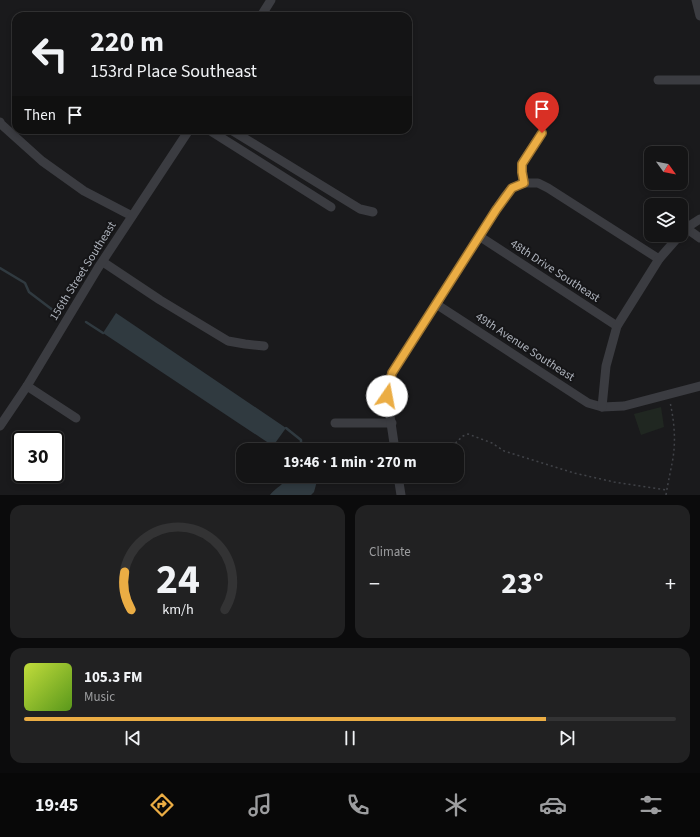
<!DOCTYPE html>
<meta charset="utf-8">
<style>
body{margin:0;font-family:"Source Sans 3",sans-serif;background:#212122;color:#f1f3f6;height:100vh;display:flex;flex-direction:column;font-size:15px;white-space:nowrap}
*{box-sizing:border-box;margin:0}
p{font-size:13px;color:#9d9ea0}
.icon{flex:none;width:22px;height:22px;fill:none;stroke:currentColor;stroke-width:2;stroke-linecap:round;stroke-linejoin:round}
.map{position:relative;height:495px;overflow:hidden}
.panel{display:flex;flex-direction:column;gap:10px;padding:10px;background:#0b0b0c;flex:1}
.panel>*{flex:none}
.top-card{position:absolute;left:12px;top:12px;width:400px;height:122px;border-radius:12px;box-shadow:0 2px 6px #0003,0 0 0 1px #333334;background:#141415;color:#f1f3f6;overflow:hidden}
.needle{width:26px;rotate:123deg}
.buttons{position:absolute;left:644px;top:146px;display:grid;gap:8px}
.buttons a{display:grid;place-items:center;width:44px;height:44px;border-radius:8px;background:#141415;box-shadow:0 2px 6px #0003,0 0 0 1px #333334;font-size:20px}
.speed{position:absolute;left:12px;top:431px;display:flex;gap:8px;font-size:20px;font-weight:700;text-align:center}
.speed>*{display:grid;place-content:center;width:52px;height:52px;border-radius:50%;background:#141415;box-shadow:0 2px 6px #0003,0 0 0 1px #333334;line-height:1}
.speed .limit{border:2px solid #111;border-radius:6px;background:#fff;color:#111}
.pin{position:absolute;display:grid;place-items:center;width:34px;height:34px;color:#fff;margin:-41px -17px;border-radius:50% 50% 50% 0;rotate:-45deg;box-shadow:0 0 4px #0007}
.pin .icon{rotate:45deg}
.me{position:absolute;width:44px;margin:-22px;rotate:12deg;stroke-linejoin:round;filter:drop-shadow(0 0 3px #0008)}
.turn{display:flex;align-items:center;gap:14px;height:84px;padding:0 12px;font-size:18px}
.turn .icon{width:52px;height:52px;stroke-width:2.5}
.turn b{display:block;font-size:28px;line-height:34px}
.then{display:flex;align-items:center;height:38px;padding:0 12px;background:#0003;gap:8px;font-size:15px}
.big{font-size:30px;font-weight:700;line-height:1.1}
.panel .card{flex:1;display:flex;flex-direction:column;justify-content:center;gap:6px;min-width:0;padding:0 14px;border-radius:12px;background:#212122}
.panel .dial{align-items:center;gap:0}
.dial svg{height:104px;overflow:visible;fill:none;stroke:#333334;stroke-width:7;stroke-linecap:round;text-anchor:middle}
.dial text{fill:#f1f3f6;stroke:none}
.song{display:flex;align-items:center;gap:12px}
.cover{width:48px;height:48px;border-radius:6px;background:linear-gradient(135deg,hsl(70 70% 55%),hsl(90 70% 35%))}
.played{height:4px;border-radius:2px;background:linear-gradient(90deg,#ebad44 80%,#333334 80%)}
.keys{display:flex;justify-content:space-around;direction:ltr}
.heat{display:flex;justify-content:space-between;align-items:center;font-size:22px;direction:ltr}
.panel .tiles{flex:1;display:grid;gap:10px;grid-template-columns:1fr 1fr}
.card:last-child{grid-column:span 2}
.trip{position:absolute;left:236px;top:443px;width:228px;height:40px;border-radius:12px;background:#141415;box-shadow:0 2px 6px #0003,0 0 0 1px #333334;font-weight:700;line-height:40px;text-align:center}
.menu{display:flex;height:64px;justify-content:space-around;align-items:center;background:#080808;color:#9d9ea0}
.menu .icon{width:28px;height:28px}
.menu .current{color:#ebad44}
.menu b{font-size:18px;color:#f1f3f6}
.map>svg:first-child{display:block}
.green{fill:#202721}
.water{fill:#303a40}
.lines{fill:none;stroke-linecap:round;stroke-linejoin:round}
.stream{stroke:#303a40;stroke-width:2.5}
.path{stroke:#414348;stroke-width:1.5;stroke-dasharray:2 3;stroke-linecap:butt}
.minor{stroke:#3b3c41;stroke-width:9}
.route-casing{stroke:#99702c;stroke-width:10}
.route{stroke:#ebad44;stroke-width:7}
.labels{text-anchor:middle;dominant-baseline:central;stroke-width:4;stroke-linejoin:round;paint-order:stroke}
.street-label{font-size:12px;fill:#adb2bb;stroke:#151517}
</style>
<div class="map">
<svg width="700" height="495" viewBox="0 0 700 495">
<rect width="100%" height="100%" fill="#1a1a1c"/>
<!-- green -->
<polygon class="green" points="661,407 664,427 641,435 634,414"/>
<!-- water -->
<g class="water">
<polygon points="116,313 286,428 273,446 103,333"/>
<path d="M288 476H313L317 481 314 492 311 495H270C275 488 285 484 288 476Z"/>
</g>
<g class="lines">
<!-- stream -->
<g class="stream">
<polyline points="0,268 25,283 29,292 58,314"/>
<polyline points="86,322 103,333"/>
<polyline points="286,428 301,440 301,450"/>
</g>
<!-- path -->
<g class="path">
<polyline points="448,450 463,436 468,434 492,443 504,451 574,473 614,482 667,490"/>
<path d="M666 495C668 482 671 470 673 458 676 439 674 420 670 402"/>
</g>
<!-- minor -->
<g class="minor">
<polyline points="696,0 700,16"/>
<polyline points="261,16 271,0"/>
<polyline points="658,80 700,80"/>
<polyline points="0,122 1,124 42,161 84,191 132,216"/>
<polyline points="209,130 331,207"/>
<polyline points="231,130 360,209 373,212"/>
<polyline points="524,183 538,183 548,188 659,259"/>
<polyline points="686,228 700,238"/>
<polyline points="681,234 686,228 700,219"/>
<polyline points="479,236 617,326"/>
<polyline points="103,262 160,300 228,341 245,344 264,346"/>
<polyline points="436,304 588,403 602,407 624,406 700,386"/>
<polyline points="27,386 76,418"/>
<polyline points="602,407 606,366 617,326 659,259 680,235"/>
<polyline points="335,423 392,423"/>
<polyline points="0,426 27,386 98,268 189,130"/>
<polyline points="395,450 387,396 392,373 505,196 512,188 524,183 522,172 522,163 542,133"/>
<polyline points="398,476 401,495"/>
</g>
</g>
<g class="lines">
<!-- route casing -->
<g class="route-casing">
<polyline id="route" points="387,396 392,373 496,210 512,188 524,183 522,172 522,164 542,133"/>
</g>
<!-- route -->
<use href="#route" class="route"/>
</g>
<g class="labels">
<!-- street labels -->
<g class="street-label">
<text transform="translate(83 271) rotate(-58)">156th Street Southeast</text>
<text transform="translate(555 271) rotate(33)">48th Drive Southeast</text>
<text transform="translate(525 347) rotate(33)">49th Avenue Southeast</text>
</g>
</g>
</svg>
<div class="buttons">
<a><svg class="needle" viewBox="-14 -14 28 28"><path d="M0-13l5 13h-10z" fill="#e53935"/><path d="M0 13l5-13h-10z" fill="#9d9ea0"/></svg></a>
<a><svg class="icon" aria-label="layers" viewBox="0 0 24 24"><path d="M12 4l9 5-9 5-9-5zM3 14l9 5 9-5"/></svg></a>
</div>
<div class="speed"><div class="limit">30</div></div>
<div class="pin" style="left:542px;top:133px;background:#d93025"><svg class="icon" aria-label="arrive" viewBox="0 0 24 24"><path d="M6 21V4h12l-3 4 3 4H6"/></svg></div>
<svg class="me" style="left:387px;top:396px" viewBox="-20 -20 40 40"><circle r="19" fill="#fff"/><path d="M0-13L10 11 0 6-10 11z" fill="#ebad44"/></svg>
<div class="trip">19:46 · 1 min · 270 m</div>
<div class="top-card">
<div class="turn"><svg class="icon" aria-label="left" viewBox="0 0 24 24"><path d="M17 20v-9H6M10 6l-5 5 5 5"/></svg><div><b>220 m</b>153rd Place Southeast</div></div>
<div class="then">Then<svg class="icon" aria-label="arrive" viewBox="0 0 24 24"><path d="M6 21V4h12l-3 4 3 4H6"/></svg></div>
</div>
</div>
<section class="panel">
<div class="tiles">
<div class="card dial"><svg viewBox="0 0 100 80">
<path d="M14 69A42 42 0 1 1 86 69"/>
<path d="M14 69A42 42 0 0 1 9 40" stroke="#ebad44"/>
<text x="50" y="56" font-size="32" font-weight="700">24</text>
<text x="50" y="72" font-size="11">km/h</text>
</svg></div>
<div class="card"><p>Climate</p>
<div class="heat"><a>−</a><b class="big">23°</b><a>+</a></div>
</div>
<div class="card">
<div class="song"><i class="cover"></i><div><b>105.3 FM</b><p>Music</p></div></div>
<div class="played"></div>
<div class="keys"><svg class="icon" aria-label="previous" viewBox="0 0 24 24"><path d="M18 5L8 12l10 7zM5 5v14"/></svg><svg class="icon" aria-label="pause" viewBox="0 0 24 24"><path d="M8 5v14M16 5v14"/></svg><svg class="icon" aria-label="next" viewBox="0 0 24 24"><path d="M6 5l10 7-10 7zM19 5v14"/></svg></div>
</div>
</div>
</section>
<nav class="menu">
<b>19:45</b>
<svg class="icon current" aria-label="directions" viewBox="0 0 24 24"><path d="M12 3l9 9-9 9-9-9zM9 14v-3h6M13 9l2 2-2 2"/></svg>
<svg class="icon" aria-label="music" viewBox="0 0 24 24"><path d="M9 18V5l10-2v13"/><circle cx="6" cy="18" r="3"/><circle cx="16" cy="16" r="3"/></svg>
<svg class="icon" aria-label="phone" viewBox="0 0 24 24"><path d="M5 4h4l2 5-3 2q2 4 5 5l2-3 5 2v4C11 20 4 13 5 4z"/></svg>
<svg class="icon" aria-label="climate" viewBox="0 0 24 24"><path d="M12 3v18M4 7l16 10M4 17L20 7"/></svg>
<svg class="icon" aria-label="car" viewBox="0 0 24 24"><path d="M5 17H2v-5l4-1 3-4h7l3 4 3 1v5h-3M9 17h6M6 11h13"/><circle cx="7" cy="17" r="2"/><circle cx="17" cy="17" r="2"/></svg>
<svg class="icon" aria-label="filters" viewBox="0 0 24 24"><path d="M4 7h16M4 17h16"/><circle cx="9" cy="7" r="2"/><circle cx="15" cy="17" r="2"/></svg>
</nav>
